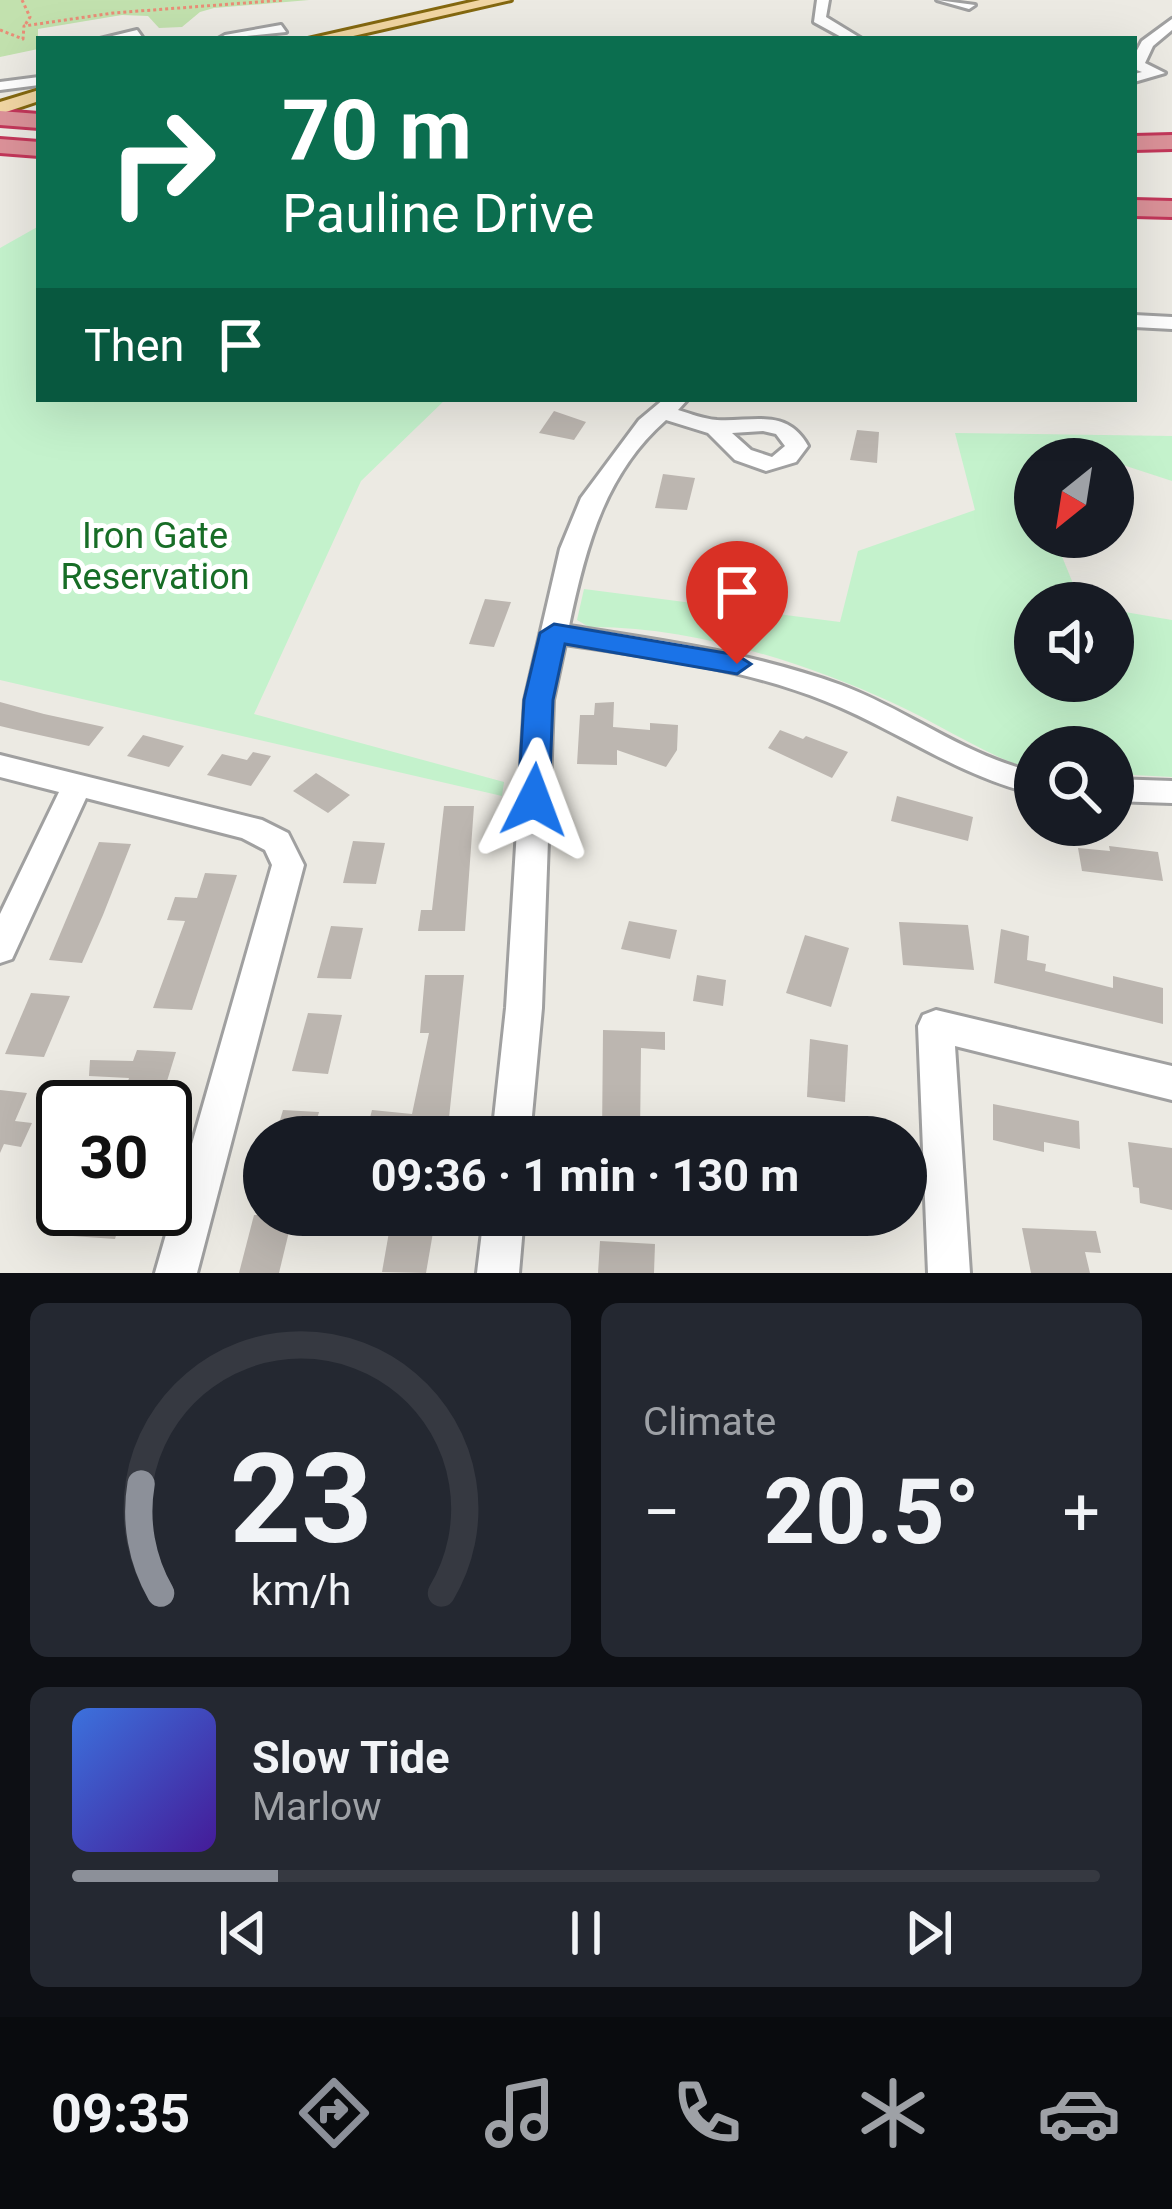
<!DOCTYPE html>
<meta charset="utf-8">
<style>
body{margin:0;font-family:Roboto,sans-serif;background:#242831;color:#f1f3f6;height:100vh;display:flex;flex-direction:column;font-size:45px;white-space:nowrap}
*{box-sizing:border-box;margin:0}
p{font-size:39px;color:#9ea1a6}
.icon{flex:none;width:66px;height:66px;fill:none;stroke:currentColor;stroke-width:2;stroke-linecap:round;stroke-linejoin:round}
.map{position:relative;height:1273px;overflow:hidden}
.drawer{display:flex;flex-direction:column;gap:30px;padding:30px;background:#0d0f14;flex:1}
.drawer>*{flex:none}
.banner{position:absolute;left:36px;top:36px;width:1101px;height:366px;border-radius:0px;box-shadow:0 12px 48px #0002;background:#0b6e4f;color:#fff;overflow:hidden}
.needle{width:78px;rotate:210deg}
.tools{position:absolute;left:1014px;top:438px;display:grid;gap:24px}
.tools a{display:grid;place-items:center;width:120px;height:120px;border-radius:50%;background:#171b24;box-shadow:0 12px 48px #0002;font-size:60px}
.speed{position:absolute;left:36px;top:1080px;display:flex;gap:24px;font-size:60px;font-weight:700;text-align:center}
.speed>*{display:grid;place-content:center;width:156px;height:156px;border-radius:50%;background:#171b24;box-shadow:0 12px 48px #0002;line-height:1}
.speed .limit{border:6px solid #111;border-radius:18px;background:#fff;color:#111}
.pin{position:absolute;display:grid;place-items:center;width:102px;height:102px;color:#fff;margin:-123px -51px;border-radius:50% 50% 50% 0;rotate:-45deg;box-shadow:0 0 12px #0007}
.pin .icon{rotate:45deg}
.me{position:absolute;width:132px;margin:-66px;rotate:3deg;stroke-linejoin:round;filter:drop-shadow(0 0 9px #0008)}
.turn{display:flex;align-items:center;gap:42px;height:252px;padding:0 48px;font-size:54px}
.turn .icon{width:156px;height:156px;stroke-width:2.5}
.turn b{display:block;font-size:84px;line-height:102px}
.then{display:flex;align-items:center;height:114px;padding:0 48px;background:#0003;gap:24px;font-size:45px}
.big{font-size:90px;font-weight:700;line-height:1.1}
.drawer .tile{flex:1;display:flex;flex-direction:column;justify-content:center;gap:18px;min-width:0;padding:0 42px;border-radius:18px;background:#242831}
.drawer .dial{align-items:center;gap:0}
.dial svg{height:312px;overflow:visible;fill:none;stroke:#363941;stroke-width:7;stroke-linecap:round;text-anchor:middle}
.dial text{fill:#f1f3f6;stroke:none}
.song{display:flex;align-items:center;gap:36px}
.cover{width:144px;height:144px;border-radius:18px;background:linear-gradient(135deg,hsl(220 70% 55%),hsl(260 70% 35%))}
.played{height:12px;border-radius:6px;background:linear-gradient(90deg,#8c9099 20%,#363941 20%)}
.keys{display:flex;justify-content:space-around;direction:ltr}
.heat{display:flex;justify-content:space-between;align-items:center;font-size:66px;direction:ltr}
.drawer .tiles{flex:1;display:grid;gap:30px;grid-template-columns:1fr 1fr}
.tile:last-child{grid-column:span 2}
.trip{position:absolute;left:243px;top:1116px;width:684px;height:120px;border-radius:60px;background:#171b24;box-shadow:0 12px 48px #0002;font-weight:700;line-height:120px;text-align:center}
.dock{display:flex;height:192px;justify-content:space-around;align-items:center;background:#090b0e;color:#9ea1a6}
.dock .icon{width:84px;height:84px}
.dock .current{color:#8c9099}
.dock b{font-size:54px;color:#f1f3f6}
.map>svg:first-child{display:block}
.grass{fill:#c2e1ae}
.park{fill:#c4f2cc}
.building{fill:#bcb6b0}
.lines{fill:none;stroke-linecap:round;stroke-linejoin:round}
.minor-casing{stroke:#a0a0a0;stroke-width:6}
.major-casing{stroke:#846810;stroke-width:6}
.highway-casing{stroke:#c3375a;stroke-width:6}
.path{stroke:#e98d77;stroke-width:3;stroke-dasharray:3 3;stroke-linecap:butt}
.minor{fill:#fff;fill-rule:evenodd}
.major{fill:#f1d6a3;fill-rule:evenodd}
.highway{fill:#dc9299;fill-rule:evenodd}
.route{fill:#1a73e8;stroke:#114b97;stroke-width:3}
.labels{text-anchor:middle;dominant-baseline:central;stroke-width:10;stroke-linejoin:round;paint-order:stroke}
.park-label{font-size:36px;fill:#176d26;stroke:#fff}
</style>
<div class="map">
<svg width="1172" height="1273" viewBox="0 0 1172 1273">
<rect width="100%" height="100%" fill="#eceae3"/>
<!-- grass -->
<polygon class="grass" points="0,0 309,0 214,8 200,12 182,27 159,28 148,16 122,15 38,29 38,49 0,57"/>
<!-- park -->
<g class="park">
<polygon points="39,226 39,399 446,399 361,481 254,714 504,782 502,796 0,680 0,248"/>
<path d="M955 433 1172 436V481L1123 465 1113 471V459H1035V537H1054L1081 603H1035V681H1113V610L1172 620V777L1113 774V747H1035V770L1023 767C977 750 936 722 891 702 801 661 689 626 589 627L577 620 584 589 840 622 858 551 975 510Z"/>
</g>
<!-- building -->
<g class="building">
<polygon points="554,411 586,422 574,440 539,433"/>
<polygon points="857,430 879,432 877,463 850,460"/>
<polygon points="663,474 695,478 687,510 655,508"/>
<polygon points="485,599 511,602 494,647 469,644"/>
<polygon points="0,702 44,714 104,727 89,746 21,731 0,726"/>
<polygon points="614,702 613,727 650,730 650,723 678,725 677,750 666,767 617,750 617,765 577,764 580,715 594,715 595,703"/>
<polygon points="780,730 803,739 806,736 848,752 832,778 768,748"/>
<polygon points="143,735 184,746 169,767 127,756"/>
<polygon points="253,752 271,756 251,786 207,775 222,754 247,760"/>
<polygon points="316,773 350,795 328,813 293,791"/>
<polygon points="897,796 973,817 968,841 891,821"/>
<polygon points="444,806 474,806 465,931 418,931 421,910 432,910"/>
<polygon points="353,841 385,843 376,884 343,883"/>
<polygon points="99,842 131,844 103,915 82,963 49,960"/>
<polygon points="1109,846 1158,852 1163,881 1082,871 1078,848 1110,851"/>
<polygon points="205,873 237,875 192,1010 153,1008 185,921 167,920 175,897 197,898"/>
<polygon points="629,921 677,930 670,959 621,949"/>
<polygon points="899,922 968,925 974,970 903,965"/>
<polygon points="331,926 363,928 351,979 317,978"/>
<polygon points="1001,929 1029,936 1027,960 1046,964 1045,971 1113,988 1113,976 1163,988 1163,1024 994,983"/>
<polygon points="805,935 849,948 831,1007 786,993"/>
<polygon points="425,975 464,975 447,1137 366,1133 372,1110 412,1114 429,1033 420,1033"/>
<polygon points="697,975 726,980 723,1006 693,1001"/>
<polygon points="31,993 70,996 44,1057 5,1054"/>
<polygon points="308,1013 342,1015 328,1074 292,1071"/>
<polygon points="603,1030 665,1032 665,1050 641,1048 640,1137 602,1137"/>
<polygon points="810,1039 848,1045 845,1102 807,1097"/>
<polygon points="137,1050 176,1052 159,1107 120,1107 129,1078 89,1076 90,1060 133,1061"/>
<polygon points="0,1090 27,1093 15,1121 32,1123 21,1147 4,1144 0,1153"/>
<polygon points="993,1104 1079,1121 1080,1149 1044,1142 1044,1152 993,1140"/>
<polygon points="283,1110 319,1112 312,1137 275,1137"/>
<polygon points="1128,1142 1172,1148 1172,1210 1140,1203 1139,1188 1133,1187"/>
<polygon points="65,1209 124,1209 115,1239 72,1236 74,1230 58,1229"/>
<polygon points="254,1215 293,1215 279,1273 239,1273"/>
<polygon points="392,1215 436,1215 426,1273 382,1272"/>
<polygon points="1022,1228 1096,1231 1101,1253 1085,1252 1090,1273 1031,1273"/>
<polygon points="600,1241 655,1244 654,1273 598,1273"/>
</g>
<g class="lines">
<!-- minor casing -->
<g class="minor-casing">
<g id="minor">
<polygon points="817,0 829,0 826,17 862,39 845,39 814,22"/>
<polygon points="937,0 975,5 969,9"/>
<polygon points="1172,19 1172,30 1153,46 1145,63 1165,73 1134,82 1134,74 1142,72 1134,69 1134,56 1142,41"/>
<polygon points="281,25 286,32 218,39 225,35"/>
<polygon points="137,30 142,37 100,39"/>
<polygon points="39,77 39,85 0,90 0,82"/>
<polygon points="1134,315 1172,317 1172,329 1134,327"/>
<path d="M664 399H688L678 410C691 414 704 419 717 420 754 422 787 408 808 446L796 462 766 471 735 460 708 433 666 420C604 474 585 550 569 626 660 640 753 653 841 685 908 710 965 756 1035 772V794C958 776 898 730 825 701 743 668 653 657 565 644L553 700 542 1008 530 1137H492L506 1008 525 700 560 549 581 498 639 420ZM763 431 776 434 785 446 772 457 751 450 732 433Z"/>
<polygon points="0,755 262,820 288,833 304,865 197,1273 155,1273 272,865 265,850 242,838 86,798 12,959 0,963 0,914 59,792 0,777"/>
<polygon points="1113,779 1172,781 1172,803 1113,801"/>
<polygon points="936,1010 1172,1066 1172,1100 955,1046 970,1273 928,1273 918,1026 923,1015"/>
<polygon points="484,1215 524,1215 519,1273 477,1273"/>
</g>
</g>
<!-- major casing -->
<g class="major-casing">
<g id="major">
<polygon points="480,0 511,0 340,39 308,39"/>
<polygon points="39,90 39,101 0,114 0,102"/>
</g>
</g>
<!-- highway casing -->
<g class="highway-casing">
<g id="highway">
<polygon points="0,111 39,114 39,128 0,125"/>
<polygon points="1172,135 1172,149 1134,150 1134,136"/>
<polygon points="0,139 39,142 39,156 0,153"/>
<polygon points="1134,200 1172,201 1172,217 1134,216"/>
</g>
</g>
<!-- path -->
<g class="path">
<polyline points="22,0 30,17 25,25"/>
<polyline points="0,30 23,39 24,26 113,13 284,0"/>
</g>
<!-- minor -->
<use href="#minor" class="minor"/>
<!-- major -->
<use href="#major" class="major"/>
<!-- highway -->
<use href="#highway" class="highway"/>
</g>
<!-- route -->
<polygon class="route" points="554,624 737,655 751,664 737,674 565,644 553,700 549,800 545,809 523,809 518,800 524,700 540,633"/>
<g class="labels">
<!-- park labels -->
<g class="park-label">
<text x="155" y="536">Iron Gate<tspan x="155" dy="41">Reservation</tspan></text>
</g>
</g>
</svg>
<div class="tools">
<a><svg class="needle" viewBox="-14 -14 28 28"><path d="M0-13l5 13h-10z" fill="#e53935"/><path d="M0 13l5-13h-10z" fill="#9ea1a6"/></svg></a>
<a><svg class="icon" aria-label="sound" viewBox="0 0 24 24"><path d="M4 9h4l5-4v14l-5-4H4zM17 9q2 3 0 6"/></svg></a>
<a><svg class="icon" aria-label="search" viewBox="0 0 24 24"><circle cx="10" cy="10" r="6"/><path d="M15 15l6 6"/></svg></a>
</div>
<div class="speed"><div class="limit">30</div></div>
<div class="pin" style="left:737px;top:664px;background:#d93025"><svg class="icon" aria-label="arrive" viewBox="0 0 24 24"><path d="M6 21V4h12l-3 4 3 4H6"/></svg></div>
<svg class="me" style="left:534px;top:800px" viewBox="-20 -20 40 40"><path d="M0-17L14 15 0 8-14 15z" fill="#1a73e8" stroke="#fff" stroke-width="4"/></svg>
<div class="trip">09:36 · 1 min · 130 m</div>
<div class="banner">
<div class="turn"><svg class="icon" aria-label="right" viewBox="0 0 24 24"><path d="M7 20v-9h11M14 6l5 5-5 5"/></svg><div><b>70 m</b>Pauline Drive</div></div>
<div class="then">Then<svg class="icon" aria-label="arrive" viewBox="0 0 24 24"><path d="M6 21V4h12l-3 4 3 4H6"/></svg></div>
</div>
</div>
<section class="drawer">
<div class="tiles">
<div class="tile dial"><svg viewBox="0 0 100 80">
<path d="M14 69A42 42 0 1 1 86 69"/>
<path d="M14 69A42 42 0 0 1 9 41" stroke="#8c9099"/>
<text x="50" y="56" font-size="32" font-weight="700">23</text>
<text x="50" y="72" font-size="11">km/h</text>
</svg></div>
<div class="tile"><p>Climate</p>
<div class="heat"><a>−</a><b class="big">20.5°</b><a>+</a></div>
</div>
<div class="tile">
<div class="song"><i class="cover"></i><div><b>Slow Tide</b><p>Marlow</p></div></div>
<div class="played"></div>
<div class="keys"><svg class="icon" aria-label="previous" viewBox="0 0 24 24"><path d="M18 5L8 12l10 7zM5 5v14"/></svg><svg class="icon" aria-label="pause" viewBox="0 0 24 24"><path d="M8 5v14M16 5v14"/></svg><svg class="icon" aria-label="next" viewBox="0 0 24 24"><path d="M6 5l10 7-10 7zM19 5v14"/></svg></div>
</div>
</div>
</section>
<nav class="dock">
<b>09:35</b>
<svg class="icon current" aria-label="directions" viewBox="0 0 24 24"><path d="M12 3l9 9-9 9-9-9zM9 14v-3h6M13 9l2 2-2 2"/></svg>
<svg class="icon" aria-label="music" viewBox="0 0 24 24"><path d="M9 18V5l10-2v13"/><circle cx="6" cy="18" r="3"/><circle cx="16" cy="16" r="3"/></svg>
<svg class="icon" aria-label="phone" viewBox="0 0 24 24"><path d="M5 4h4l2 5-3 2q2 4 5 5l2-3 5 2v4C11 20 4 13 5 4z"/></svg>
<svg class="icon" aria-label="climate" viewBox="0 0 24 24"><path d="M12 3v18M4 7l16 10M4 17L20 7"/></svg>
<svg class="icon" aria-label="car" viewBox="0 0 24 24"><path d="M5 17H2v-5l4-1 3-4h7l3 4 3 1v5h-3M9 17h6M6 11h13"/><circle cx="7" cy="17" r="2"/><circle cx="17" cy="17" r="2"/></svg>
</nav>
